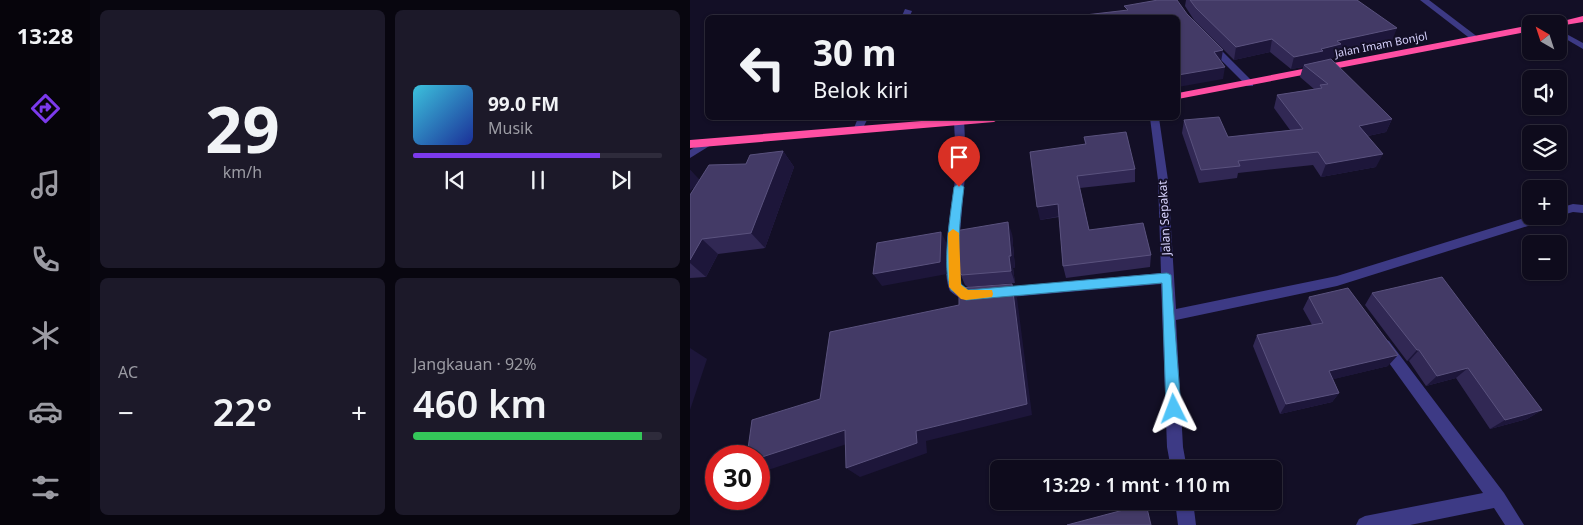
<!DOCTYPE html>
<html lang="id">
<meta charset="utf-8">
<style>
body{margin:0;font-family:"Noto Sans",sans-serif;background:#1c1929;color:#f1f3f6;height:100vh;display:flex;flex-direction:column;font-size:19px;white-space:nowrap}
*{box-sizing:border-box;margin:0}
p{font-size:16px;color:#9b9ba3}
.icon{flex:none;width:28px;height:28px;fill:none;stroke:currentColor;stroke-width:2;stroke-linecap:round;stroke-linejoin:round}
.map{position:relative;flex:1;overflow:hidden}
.details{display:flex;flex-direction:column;gap:10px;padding:10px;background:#08060f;width:600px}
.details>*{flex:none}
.guide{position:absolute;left:15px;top:15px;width:475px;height:105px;border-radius:8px;box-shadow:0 1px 4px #0004,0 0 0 1px #2e2b3b;background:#0e0b1c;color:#f1f3f6;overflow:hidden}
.needle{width:32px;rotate:321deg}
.controls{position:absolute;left:832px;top:15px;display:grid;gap:10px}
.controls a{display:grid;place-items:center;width:45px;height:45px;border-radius:8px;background:#0e0b1c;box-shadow:0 1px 4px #0004,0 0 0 1px #2e2b3b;font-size:25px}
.speed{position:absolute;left:15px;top:445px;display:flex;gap:10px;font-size:25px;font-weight:700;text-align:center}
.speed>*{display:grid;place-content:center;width:65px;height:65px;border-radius:50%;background:#0e0b1c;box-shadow:0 1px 4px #0004,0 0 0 1px #2e2b3b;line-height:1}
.speed .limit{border:8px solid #d22;background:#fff;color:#111}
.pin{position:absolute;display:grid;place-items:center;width:42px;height:42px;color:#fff;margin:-51px -21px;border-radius:50% 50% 50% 0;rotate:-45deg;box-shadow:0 0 5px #0007}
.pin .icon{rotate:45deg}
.me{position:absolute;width:55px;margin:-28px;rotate:357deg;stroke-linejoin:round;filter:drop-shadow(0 0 4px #0008)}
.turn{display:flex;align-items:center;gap:18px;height:105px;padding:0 25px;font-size:22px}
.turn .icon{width:65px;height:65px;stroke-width:2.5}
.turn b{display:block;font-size:35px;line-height:42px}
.big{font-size:38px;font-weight:600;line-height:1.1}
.details .widget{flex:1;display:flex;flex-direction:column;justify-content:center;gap:8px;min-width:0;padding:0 18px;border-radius:8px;background:#1c1929}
.details .dial{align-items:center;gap:0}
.dial b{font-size:65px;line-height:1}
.song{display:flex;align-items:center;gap:15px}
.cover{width:60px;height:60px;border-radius:8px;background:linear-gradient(135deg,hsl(190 70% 55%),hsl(230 70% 35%))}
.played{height:5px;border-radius:2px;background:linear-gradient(90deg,#7c3aed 75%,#2e2b3b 75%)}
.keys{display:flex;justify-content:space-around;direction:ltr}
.heat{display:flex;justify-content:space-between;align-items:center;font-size:28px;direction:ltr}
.charge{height:8px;border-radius:4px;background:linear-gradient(90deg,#34c759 92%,#2e2b3b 0)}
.details .tiles{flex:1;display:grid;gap:10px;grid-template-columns:repeat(2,1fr)}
.trip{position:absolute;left:300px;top:460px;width:292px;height:50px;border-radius:8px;background:#0e0b1c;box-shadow:0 1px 4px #0004,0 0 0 1px #2e2b3b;font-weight:600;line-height:50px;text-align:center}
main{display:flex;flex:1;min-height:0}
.tab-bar{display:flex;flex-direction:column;width:90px;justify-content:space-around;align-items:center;background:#06040b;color:#9b9ba3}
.tab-bar .icon{width:35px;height:35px}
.tab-bar .active{color:#7c3aed}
.tab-bar b{font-size:22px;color:#f1f3f6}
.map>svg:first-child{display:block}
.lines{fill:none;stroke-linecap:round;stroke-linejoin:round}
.minor{fill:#3d3a85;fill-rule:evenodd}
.highway{fill:#ff4fa3;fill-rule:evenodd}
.wall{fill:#312854}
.shaded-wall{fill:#1d163a}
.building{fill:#433a66;stroke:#5a527e}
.route{fill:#4fc3f7;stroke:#337fa1}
.slow{fill:#f59e0b}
.labels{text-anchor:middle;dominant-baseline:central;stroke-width:4;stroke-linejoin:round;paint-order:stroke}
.far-street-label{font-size:11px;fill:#d9d4ff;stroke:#130f26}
.street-label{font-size:12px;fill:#d9d4ff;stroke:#130f26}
</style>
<main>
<nav class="tab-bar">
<b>13:28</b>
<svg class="icon active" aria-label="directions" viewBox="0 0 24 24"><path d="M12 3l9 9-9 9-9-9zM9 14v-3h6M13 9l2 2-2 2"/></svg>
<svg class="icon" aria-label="music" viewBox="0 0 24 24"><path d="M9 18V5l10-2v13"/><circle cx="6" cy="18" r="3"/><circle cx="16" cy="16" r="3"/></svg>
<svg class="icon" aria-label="phone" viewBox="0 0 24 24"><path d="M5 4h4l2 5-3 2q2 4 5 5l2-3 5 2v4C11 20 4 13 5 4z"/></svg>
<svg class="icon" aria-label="climate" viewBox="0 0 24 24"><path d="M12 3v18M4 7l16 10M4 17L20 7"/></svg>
<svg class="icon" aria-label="car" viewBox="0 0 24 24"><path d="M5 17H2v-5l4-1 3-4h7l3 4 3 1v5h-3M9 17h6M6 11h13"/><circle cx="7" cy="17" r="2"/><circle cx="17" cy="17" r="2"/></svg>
<svg class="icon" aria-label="filters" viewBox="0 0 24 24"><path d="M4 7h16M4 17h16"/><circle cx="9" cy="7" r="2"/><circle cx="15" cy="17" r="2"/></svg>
</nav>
<section class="details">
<div class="tiles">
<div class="widget dial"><b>29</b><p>km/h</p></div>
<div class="widget">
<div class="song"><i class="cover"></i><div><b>99.0 FM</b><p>Musik</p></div></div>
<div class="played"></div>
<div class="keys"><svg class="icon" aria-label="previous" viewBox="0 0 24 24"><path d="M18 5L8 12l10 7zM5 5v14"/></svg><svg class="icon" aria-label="pause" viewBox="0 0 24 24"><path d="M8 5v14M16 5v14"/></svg><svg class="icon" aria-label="next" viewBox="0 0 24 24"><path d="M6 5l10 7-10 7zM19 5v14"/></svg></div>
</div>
<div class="widget"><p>AC</p>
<div class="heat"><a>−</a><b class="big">22°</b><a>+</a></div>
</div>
<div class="widget"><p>Jangkauan · 92%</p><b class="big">460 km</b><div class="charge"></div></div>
</div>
</section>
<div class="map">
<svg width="893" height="525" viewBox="0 0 893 525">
<rect width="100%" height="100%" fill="#130f26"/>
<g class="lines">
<!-- minor -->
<g class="minor">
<polygon points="730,0 739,0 789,38 782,40"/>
<polygon points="215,9 222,11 219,18 211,18"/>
<polygon points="869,30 893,43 893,49 869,35"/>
<polygon points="518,43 524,43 563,82 563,86 557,86 518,47"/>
<polygon points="168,118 178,118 172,130 169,131 164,128"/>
<path d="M264 118H274L276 165 269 243 271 284 278 290 287 291 289 295 287 299C275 303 269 298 260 291 249 268 263 199 266 172 267 154 264 136 264 118Z"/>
<polygon points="460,118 469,118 478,180 486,309 647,276 841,216 862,216 860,219 647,286 486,320 493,447 497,469 481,469 477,447 471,284 307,298 302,297 300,293 302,289 307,288 471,273 468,180"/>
<polygon points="17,140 21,141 21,145 0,158 0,150"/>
<polygon points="883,204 893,205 893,213 883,212 869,216 869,208"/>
<polygon points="694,339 699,341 814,493 834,525 815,525 804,508 720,525 666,525 669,519 675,516 793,493 689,349 687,345 689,341"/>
<polygon points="485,501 503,501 506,525 488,525"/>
</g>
<!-- highway -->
<g class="highway">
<polygon points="893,16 893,22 869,26 869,24 861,24"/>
<polygon points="841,25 841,31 488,99 488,93"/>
<polygon points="268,118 310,118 304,122 0,148 0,140"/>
</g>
</g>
<!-- wall -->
<g class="wall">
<polygon points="496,0 667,0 702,41 648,52 647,57 630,61 702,119 696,132 678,136 686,167 631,177 623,165 548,173 547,178 509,183 492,133 494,120 538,137 600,130 584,108 587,95 624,89 610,77 613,67 601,69 580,52 544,60 504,20 495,6"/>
<polygon points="394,137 445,169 445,182 390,188 399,230 461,255 460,267 376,278 373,266 369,217 350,220 395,144"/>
<polygon points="93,151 104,167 75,248 28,254 16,277 0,278 0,195 5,186 0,170 9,180"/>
<polygon points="322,234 325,268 323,268 325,283 278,287 275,285 270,273 270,265 267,259"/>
<polygon points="682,293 852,410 837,419 800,429 766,378 736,386 719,361 717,361 675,305"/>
<polygon points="619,297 698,366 643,379 649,393 642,402 590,414 563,346 567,335 622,325 613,309"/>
</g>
<!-- shaded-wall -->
<g class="shaded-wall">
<polygon points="707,28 702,41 648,52 647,57 614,65 613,67 601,69 604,57 631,49 647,41"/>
<polygon points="582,39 580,52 544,60 546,47"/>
<polygon points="533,50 531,62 524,52"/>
<polygon points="535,67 533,79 488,87 488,75"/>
<polygon points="702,119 696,132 664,139 669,126"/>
<polygon points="93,151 104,167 75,248 61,233"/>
<polygon points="693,154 686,167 631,177 636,164"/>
<polygon points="0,170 11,181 0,191"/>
<polygon points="368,204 370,216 350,220 347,207"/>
<polygon points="318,222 322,234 325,268 323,268 325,283 321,271 319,256"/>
<polygon points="251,232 257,244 257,274 192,286 183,274"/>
<polygon points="12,239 28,254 16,277 0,263 0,260"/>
<polygon points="322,284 327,298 342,415 236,441 237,453 170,477 156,468"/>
<polygon points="0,348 17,359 0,410"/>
<polygon points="727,350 729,350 719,361 717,361"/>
<polygon points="708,355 698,366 632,382 639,371"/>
<polygon points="778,368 766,378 736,386 747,376"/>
<polygon points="649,393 642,402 590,414 596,404"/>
<polygon points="852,410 837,419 800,429 815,420"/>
<polygon points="155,430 169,440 75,471 69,468 69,458"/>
</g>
<!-- building -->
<g class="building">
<polygon points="468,0 487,0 497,14 533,50 524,52 535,67 488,75 488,18 379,18 378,17 438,10 434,6"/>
<polygon points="500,0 667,0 707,28 647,41 651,44 631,49 633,51 604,57 582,39 546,47 506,8"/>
<polygon points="641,59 702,119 669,126 693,154 636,164 628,152 548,161 550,166 511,170 494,120 529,117 538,137 613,129 587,95 632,88 630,85 638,84 614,65"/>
<polygon points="436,132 445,169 387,176 399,230 453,223 461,255 373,266 368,204 347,207 340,152 396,144 394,137"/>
<polygon points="93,151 61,233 12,239 0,260 0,195 19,165 56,164 60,155"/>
<polygon points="318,222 321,256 319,256 321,271 272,275 270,273 269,258 267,259 265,231"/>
<polygon points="251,232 250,262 183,274 187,243"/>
<polygon points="752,277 852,410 815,420 778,368 747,376 729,350 727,350 682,293"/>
<polygon points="322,284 337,404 226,431 227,443 156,468 155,430 69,458 69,456 57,456 62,420 130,399 140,332 269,305 269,288"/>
<polygon points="658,288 708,355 639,371 649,393 596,404 567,335 633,323 619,297"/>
<polygon points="456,504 461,525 377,525"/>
</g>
<!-- route -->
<path class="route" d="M269 183 274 187C270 219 266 252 271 284L278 290 477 273 481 275 491 409 488 414 484 416 479 414 476 409 472 283 276 300 261 290C251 269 261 211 264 187Z"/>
<!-- slow -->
<polygon class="slow" points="263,229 269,233 271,285 278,290 302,290 303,294 302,297 276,300 271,299 259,287 258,233"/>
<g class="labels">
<!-- far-street labels -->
<g class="far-street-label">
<text transform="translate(691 44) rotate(-11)">Jalan Imam Bonjol</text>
</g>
<!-- street labels -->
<g class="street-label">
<text transform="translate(474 218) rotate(-93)">Jalan Sepakat</text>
</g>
</g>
</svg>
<div class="controls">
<a><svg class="needle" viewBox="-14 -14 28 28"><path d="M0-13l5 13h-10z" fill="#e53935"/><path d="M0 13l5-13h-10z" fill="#9b9ba3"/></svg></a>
<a><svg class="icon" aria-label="sound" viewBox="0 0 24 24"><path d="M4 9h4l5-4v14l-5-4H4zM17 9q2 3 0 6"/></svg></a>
<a><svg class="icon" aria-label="layers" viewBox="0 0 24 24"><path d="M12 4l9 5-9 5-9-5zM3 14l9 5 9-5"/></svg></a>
<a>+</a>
<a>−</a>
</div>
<div class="speed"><div class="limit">30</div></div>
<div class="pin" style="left:269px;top:187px;background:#d93025"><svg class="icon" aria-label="arrive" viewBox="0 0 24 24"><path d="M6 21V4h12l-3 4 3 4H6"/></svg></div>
<svg class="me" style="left:484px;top:409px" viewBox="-20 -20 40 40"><path d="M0-17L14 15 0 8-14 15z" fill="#4fc3f7" stroke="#fff" stroke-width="4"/></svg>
<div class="trip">13:29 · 1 mnt · 110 m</div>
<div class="guide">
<div class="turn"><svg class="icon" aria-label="left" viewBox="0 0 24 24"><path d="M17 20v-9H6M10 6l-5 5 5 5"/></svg><div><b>30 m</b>Belok kiri</div></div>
</div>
</div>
</main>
